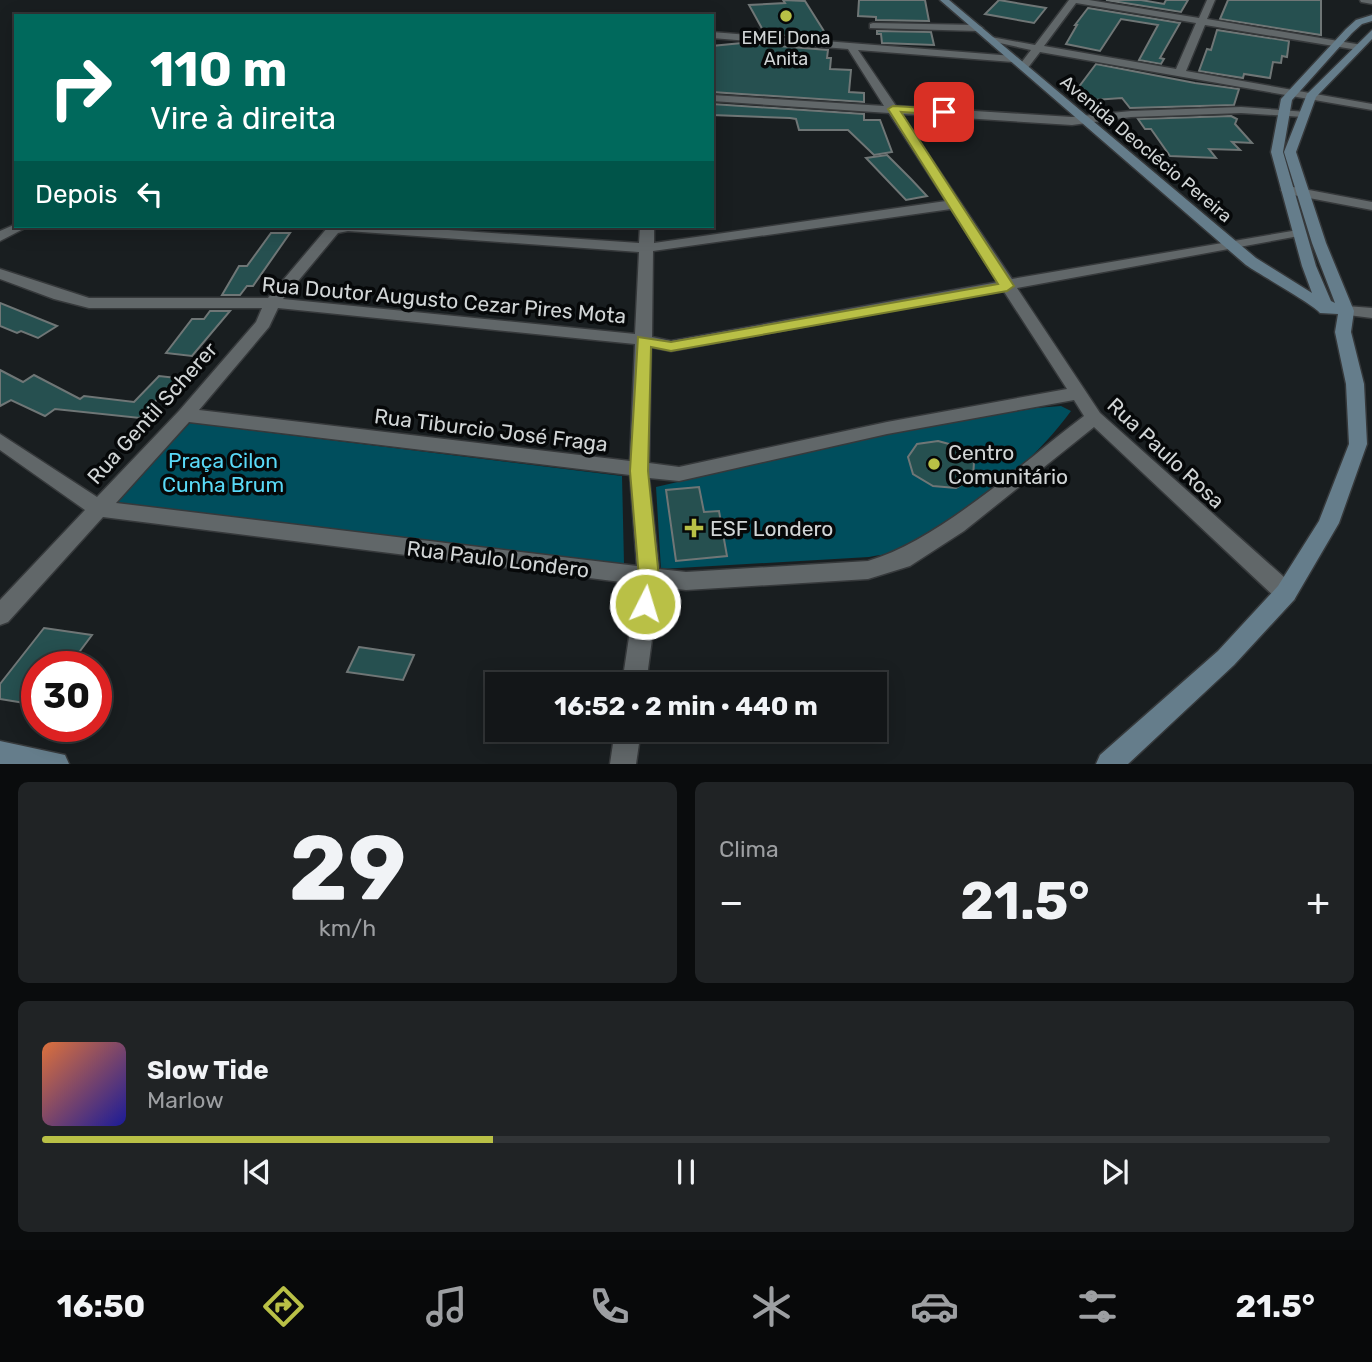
<!DOCTYPE html>
<html lang="pt">
<meta charset="utf-8">
<style>
body{margin:0;font-family:Rubik,sans-serif;background:#202325;color:#f1f3f6;height:100vh;display:flex;flex-direction:column;font-size:26px;white-space:nowrap}
*{box-sizing:border-box;margin:0}
p{font-size:23px;color:#9d9fa2}
.icon{flex:none;width:38px;height:38px;fill:none;stroke:currentColor;stroke-width:2;stroke-linecap:round;stroke-linejoin:round}
.map{position:relative;height:764px;overflow:hidden}
.panel{display:flex;flex-direction:column;gap:18px;padding:18px;background:#0a0c0d;flex:1}
.panel>*{flex:none}
.banner{position:absolute;left:14px;top:14px;width:700px;height:214px;border-radius:0px;box-shadow:0 4px 18px #0003,0 0 0 2px #323537;background:#00695c;color:#fff;overflow:hidden}
.speed{position:absolute;left:21px;top:651px;display:flex;gap:14px;font-size:35px;font-weight:700;text-align:center}
.speed>*{display:grid;place-content:center;width:91px;height:91px;border-radius:50%;background:#131618;box-shadow:0 4px 18px #0003,0 0 0 2px #323537;line-height:1}
.speed .limit{border:10px solid #d22;background:#fff;color:#111}
.pin{position:absolute;display:grid;place-items:center;width:60px;height:60px;color:#fff;margin:-30px;border-radius:14px;box-shadow:0 4px 10px #0006}
.me{position:absolute;width:77px;margin:-38px;rotate:5deg;stroke-linejoin:round;filter:drop-shadow(0 0 5px #0008)}
.turn{display:flex;align-items:center;gap:24px;height:147px;padding:0 21px;font-size:32px}
.turn .icon{width:91px;height:91px;stroke-width:2.5}
.turn b{display:block;font-size:49px;line-height:60px}
.then{display:flex;align-items:center;height:66px;padding:0 21px;background:#0003;gap:14px;font-size:26px}
.big{font-size:52px;font-weight:700;line-height:1.1}
.panel .widget{flex:1;display:flex;flex-direction:column;justify-content:center;gap:10px;min-width:0;padding:0 24px;border-radius:10px;background:#202325}
.panel .dial{align-items:center;gap:0}
.dial b{font-size:91px;line-height:1}
.song{display:flex;align-items:center;gap:21px}
.cover{width:84px;height:84px;border-radius:10px;background:linear-gradient(135deg,hsl(20 70% 55%),hsl(240 70% 35%))}
.played{height:7px;border-radius:4px;background:linear-gradient(90deg,#b9c046 35%,#323537 35%)}
.keys{display:flex;justify-content:space-around;direction:ltr}
.heat{display:flex;justify-content:space-between;align-items:center;font-size:38px;direction:ltr}
.panel .tiles{flex:1;display:grid;gap:18px;grid-template-columns:1fr 1fr}
.widget:last-child{grid-column:span 2}
.trip{position:absolute;left:485px;top:672px;width:402px;height:70px;border-radius:0px;background:#131618;box-shadow:0 4px 18px #0003,0 0 0 2px #323537;font-weight:700;line-height:70px;text-align:center}
.menu{display:flex;height:112px;justify-content:space-around;align-items:center;background:#08090a;color:#9d9fa2}
.menu .icon{width:49px;height:49px}
.menu .active{color:#b9c046}
.menu b{font-size:32px;color:#f1f3f6}
.map>svg:first-child{display:block}
.green{fill:#004e5d}
.building{fill:#265050;stroke:#6f7676;stroke-width:2}
.lines{fill:none;stroke-linecap:round;stroke-linejoin:round}
.street-casing{stroke:#36393b;stroke-width:3}
.secondary-casing{stroke:#36393b;stroke-width:3}
.street{fill:#616769;fill-rule:evenodd}
.secondary{fill:#657d8b;fill-rule:evenodd}
.route{fill:#b9c046;stroke:#787d2e;stroke-width:2}
.poi-dot{fill:#b9c046;stroke:#060809;stroke-width:2.5}
.labels{text-anchor:middle;dominant-baseline:central;stroke-width:7;stroke-linejoin:round;paint-order:stroke}
.far-poi-label{font-size:18px;fill:#d1d5d6;stroke:#060809}
.far-street-label{font-size:18px;fill:#d1d5d6;stroke:#060809}
.street-label{font-size:21px;fill:#d1d5d6;stroke:#060809}
.poi-label{font-size:21px;fill:#d1d5d6;stroke:#060809;text-anchor:start}
.park-label{font-size:21px;fill:#59d9f7;stroke:#060809}
</style>
<div class="map">
<svg width="1372" height="764" viewBox="0 0 1372 764">
<rect width="100%" height="100%" fill="#191e20"/>
<!-- green -->
<g class="green">
<path d="M1061 406 1071 411C1030 467 963 519 901 549 892 554 879 555 869 557L661 569 656 487 890 433 1036 408Z"/>
<polygon points="190,423 622,476 624,564 112,505"/>
</g>
<!-- building -->
<g class="building">
<polygon points="783,0 805,1 829,39 765,34 749,5 785,3"/>
<polygon points="859,0 925,0 929,21 876,20 876,17 858,16"/>
<polygon points="999,0 1046,8 1034,23 985,14"/>
<polygon points="1106,0 1141,0 1164,4 1166,0 1188,0 1181,12"/>
<polygon points="1228,0 1321,0 1321,35 1220,19"/>
<polygon points="1088,8 1180,23 1160,58 1164,59 1161,64 1139,60 1158,25 1121,19 1100,51 1066,44 1077,25 1075,25"/>
<polygon points="1217,30 1289,41 1287,57 1282,56 1281,63 1273,62 1270,78 1244,74 1243,78 1199,71 1207,49 1211,50"/>
<polygon points="877,31 931,32 934,45 882,43 881,34 877,34"/>
<polygon points="742,43 828,50 827,58 831,58 830,69 851,70 849,92 864,93 864,102 712,92 712,46"/>
<polygon points="1096,64 1195,83 1239,89 1234,105 1130,108 1122,98 1094,100 1078,88"/>
<polygon points="712,104 864,114 864,120 880,120 892,152 874,155 848,130 799,130 796,119 790,118 712,115"/>
<polygon points="1231,116 1237,119 1235,124 1252,143 1232,142 1240,150 1209,149 1216,158 1170,156 1151,129 1145,129 1138,119"/>
<polygon points="887,155 911,179 927,196 906,200 866,158"/>
<polygon points="271,233 290,233 253,286 247,286 240,295 222,295 239,266 247,266"/>
<polygon points="0,303 57,326 38,338 21,331 17,333 0,326"/>
<polygon points="210,311 230,311 192,356 166,353 192,319 204,319"/>
<polygon points="0,370 23,382 34,375 80,399 84,396 134,402 159,376 177,378 140,418 55,409 45,416 11,400 0,406"/>
<polygon points="938,441 960,447 974,462 973,478 956,488 933,486 913,474 908,457 917,444"/>
<polygon points="699,487 704,512 719,511 727,556 676,561 666,490"/>
<polygon points="44,628 92,635 68,667 37,667 37,705 0,699 0,684"/>
<polygon points="359,647 414,655 403,680 347,672"/>
</g>
<g class="lines">
<!-- street casing -->
<g class="street-casing">
<g id="street">
<path d="M1069 0H1089L1199 18 1207 0H1215L1207 19 1362 45V49L1358 50 1205 25 1186 71 1372 104V110L1040 52 1027 69 1023 70 1018 67 1031 50 986 40 991 37 1035 45ZM1076 3 1196 23 1176 69 1044 46Z"/>
<polygon points="1360,0 1372,0 1372,4 1361,2"/>
<polygon points="873,23 978,25 983,28 978,31 870,28 870,24"/>
<path d="M712 32 1013 56 1018 59 1013 62 858 50 896 106 1072 117 1131 111 1241 107 1307 112 1309 114 1303 117 1241 113 1131 117 1072 125 901 114 1012 279 1304 229V235L1299 236 1017 288 1100 413 1294 586 1297 593 1294 600 1286 602 1278 600 1094 427 964 531 910 566 868 579 686 590 659 587 646 684H622L637 584 103 517 8 622 0 625V600L85 510 0 450V434L97 497 179 411 256 322 262 308H89L54 299 0 279V269L89 298H268L328 227 333 226H390L639 243 640 226H654V243L946 201 889 113 712 101V95L884 106 848 49 712 38ZM951 209 998 282 671 341 652 337 653 251ZM348 231 639 252 635 334 283 299 338 233ZM1003 290 1067 389 887 422 679 467 649 463 651 347 671 351ZM278 308 635 344 630 461 199 410 269 327ZM1074 400 1084 416C1023 462 940 540 868 561L686 572 659 569 649 478 679 481 887 434ZM189 422 630 475 637 566 116 503Z"/>
<polygon points="1288,186 1372,202 1372,210 1283,193 1281,190"/>
<polygon points="16,224 29,226 0,241 0,231"/>
<polygon points="1346,306 1372,308 1372,318 1340,314 1338,311 1340,308"/>
<polygon points="615,730 641,730 636,764 610,764"/>
</g>
</g>
<!-- secondary casing -->
<g class="secondary-casing">
<g id="secondary">
<path d="M940 0H949L1256 258 1312 293 1302 266 1271 152 1281 99 1346 29 1356 20 1372 15V21L1362 24 1352 33 1292 100 1283 152 1316 266 1331 301 1335 303 1312 243 1284 152 1307 94 1372 30V39L1316 97 1296 152 1326 243 1354 311 1351 332 1364 384 1367 444 1339 523 1294 600 1234 665 1128 764H1096L1100 755 1218 651 1278 586 1319 521 1349 444 1346 384 1335 332 1338 314 1320 313C1317 307 1259 274 1246 265Z"/>
<polygon points="0,741 65,755 69,764 0,764"/>
</g>
</g>
<!-- street -->
<use href="#street" class="street"/>
<!-- secondary -->
<use href="#secondary" class="secondary"/>
</g>
<!-- route -->
<polygon class="route" points="893,106 944,109 949,112 944,115 901,112 1014,286 1007,291 671,351 651,347 648,471 659,578 652,610 645,613 638,610 635,604 639,578 630,471 638,337 671,342 998,284 888,109"/>
<!-- markers -->
<g class="poi-dot">
<circle cx="786" cy="16" r="7"/>
<circle cx="934" cy="464" r="7"/>
<path d="M690.5 517.5h7v7h7v7h-7v7h-7v-7h-7v-7h7z"/>
</g>
<g class="labels">
<!-- far-poi labels -->
<g class="far-poi-label">
<text x="786" y="38">EMEI Dona<tspan x="786" dy="21">Anita</tspan></text>
</g>
<!-- far-street labels -->
<g class="far-street-label">
<text transform="translate(1146 149) rotate(40)">Avenida Deoclécio Pereira</text>
</g>
<!-- street labels -->
<g class="street-label">
<text transform="translate(444 300) rotate(5)">Rua Doutor Augusto Cezar Pires Mota</text>
<text transform="translate(152 413) rotate(-48)">Rua Gentil Scherer</text>
<text transform="translate(491 430) rotate(7)">Rua Tiburcio José Fraga</text>
<text transform="translate(1166 453) rotate(43)">Rua Paulo Rosa</text>
<text transform="translate(498 559) rotate(7)">Rua Paulo Londero</text>
</g>
<!-- poi labels -->
<g class="poi-label">
<text x="948" y="452">Centro<tspan x="948" dy="24">Comunitário</tspan></text>
<text x="710" y="528">ESF Londero</text>
</g>
<!-- park labels -->
<g class="park-label">
<text x="223" y="460">Praça Cilon<tspan x="223" dy="24">Cunha Brum</tspan></text>
</g>
</g>
</svg>
<div class="speed"><div class="limit">30</div></div>
<div class="pin" style="left:944px;top:112px;background:#d93025"><svg class="icon" aria-label="arrive" viewBox="0 0 24 24"><path d="M6 21V4h12l-3 4 3 4H6"/></svg></div>
<svg class="me" style="left:645px;top:604px" viewBox="-20 -20 40 40"><circle r="17" fill="#b9c046" stroke="#fff" stroke-width="3"/><path d="M0-11L8 9 0 5-8 9z" fill="#fff"/></svg>
<div class="trip">16:52 · 2 min · 440 m</div>
<div class="banner">
<div class="turn"><svg class="icon" aria-label="right" viewBox="0 0 24 24"><path d="M7 20v-9h11M14 6l5 5-5 5"/></svg><div><b>110 m</b>Vire à direita</div></div>
<div class="then">Depois<svg class="icon" aria-label="left" viewBox="0 0 24 24"><path d="M17 20v-9H6M10 6l-5 5 5 5"/></svg></div>
</div>
</div>
<section class="panel">
<div class="tiles">
<div class="widget dial"><b>29</b><p>km/h</p></div>
<div class="widget"><p>Clima</p>
<div class="heat"><a>−</a><b class="big">21.5°</b><a>+</a></div>
</div>
<div class="widget">
<div class="song"><i class="cover"></i><div><b>Slow Tide</b><p>Marlow</p></div></div>
<div class="played"></div>
<div class="keys"><svg class="icon" aria-label="previous" viewBox="0 0 24 24"><path d="M18 5L8 12l10 7zM5 5v14"/></svg><svg class="icon" aria-label="pause" viewBox="0 0 24 24"><path d="M8 5v14M16 5v14"/></svg><svg class="icon" aria-label="next" viewBox="0 0 24 24"><path d="M6 5l10 7-10 7zM19 5v14"/></svg></div>
</div>
</div>
</section>
<nav class="menu">
<b>16:50</b>
<svg class="icon active" aria-label="directions" viewBox="0 0 24 24"><path d="M12 3l9 9-9 9-9-9zM9 14v-3h6M13 9l2 2-2 2"/></svg>
<svg class="icon" aria-label="music" viewBox="0 0 24 24"><path d="M9 18V5l10-2v13"/><circle cx="6" cy="18" r="3"/><circle cx="16" cy="16" r="3"/></svg>
<svg class="icon" aria-label="phone" viewBox="0 0 24 24"><path d="M5 4h4l2 5-3 2q2 4 5 5l2-3 5 2v4C11 20 4 13 5 4z"/></svg>
<svg class="icon" aria-label="climate" viewBox="0 0 24 24"><path d="M12 3v18M4 7l16 10M4 17L20 7"/></svg>
<svg class="icon" aria-label="car" viewBox="0 0 24 24"><path d="M5 17H2v-5l4-1 3-4h7l3 4 3 1v5h-3M9 17h6M6 11h13"/><circle cx="7" cy="17" r="2"/><circle cx="17" cy="17" r="2"/></svg>
<svg class="icon" aria-label="filters" viewBox="0 0 24 24"><path d="M4 7h16M4 17h16"/><circle cx="9" cy="7" r="2"/><circle cx="15" cy="17" r="2"/></svg>
<b>21.5°</b>
</nav>
